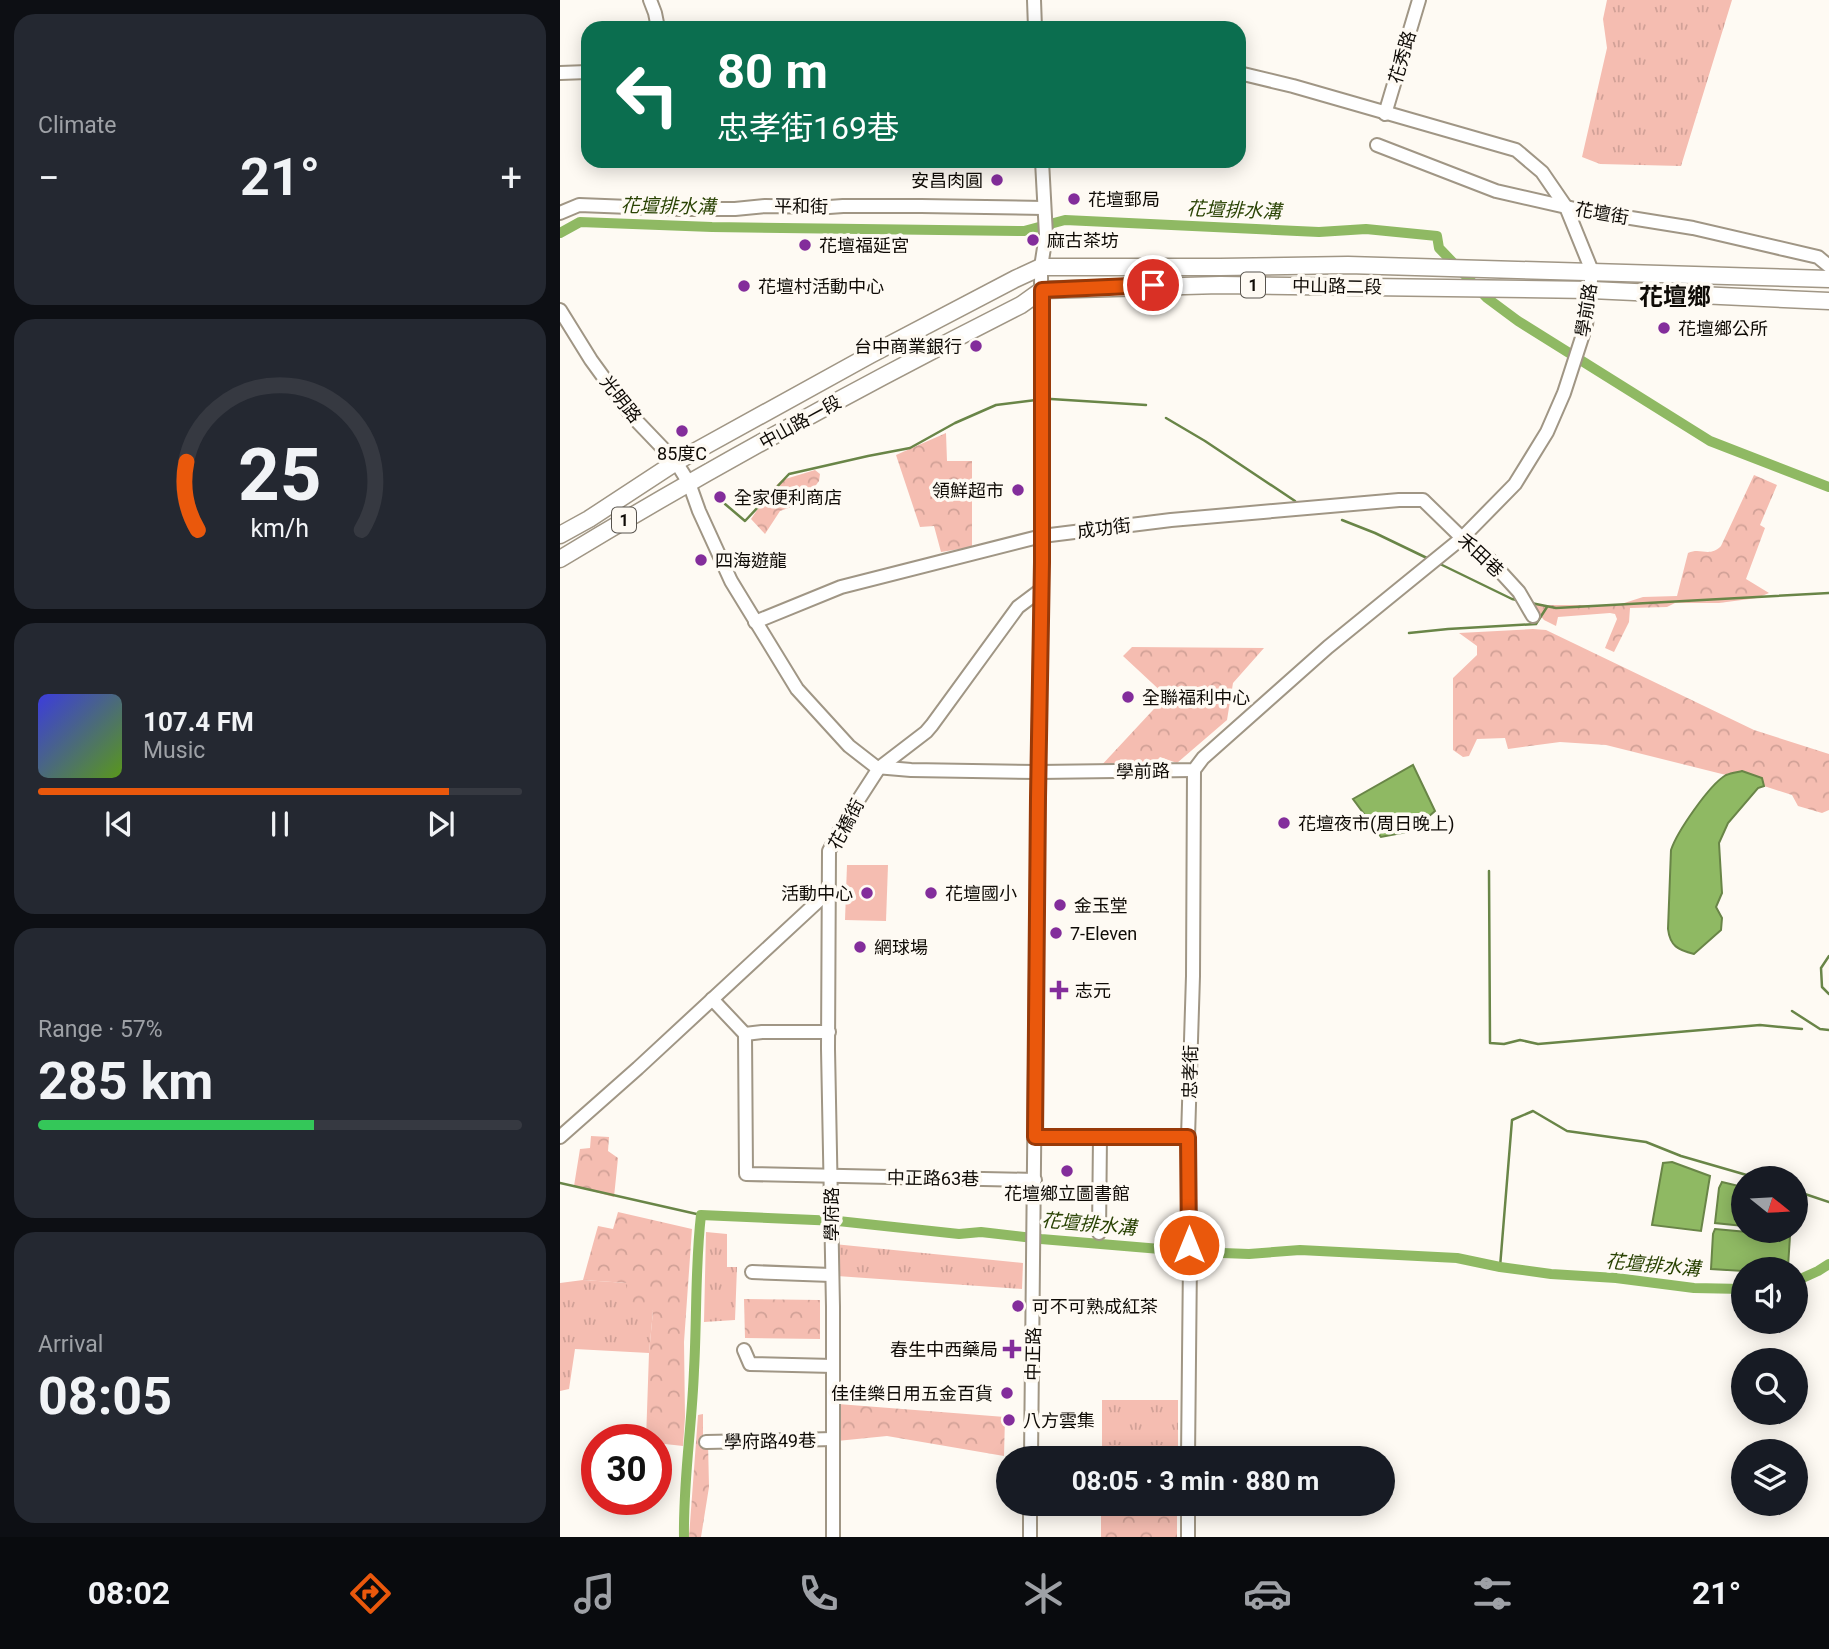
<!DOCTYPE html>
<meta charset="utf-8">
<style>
body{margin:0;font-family:Roboto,"Noto Sans TC",sans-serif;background:#242831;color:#f1f3f6;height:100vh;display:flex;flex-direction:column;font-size:26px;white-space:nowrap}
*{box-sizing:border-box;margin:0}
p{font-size:23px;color:#9ea1a6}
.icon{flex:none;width:38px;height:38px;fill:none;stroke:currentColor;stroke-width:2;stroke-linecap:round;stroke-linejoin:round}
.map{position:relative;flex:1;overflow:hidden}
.side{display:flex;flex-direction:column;gap:14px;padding:14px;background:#0d0f14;width:560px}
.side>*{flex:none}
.banner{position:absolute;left:21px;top:21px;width:665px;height:147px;border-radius:21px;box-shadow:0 4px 18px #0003;background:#0b6e4f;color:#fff;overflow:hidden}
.needle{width:46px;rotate:108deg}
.buttons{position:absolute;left:1171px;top:1166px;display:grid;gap:14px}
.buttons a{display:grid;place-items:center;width:77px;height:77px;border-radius:50%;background:#171b24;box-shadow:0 4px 18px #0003;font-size:35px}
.speed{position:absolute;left:21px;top:1424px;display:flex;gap:14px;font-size:35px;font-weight:700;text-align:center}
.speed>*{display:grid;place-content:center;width:91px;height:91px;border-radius:50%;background:#171b24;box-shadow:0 4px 18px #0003;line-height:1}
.speed .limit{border:10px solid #d22;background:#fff;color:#111}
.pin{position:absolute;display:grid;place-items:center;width:60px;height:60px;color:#fff;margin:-30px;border:4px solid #fff;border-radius:50%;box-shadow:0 2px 7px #0007}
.me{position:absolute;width:77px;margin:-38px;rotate:0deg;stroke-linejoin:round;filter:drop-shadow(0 0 5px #0008)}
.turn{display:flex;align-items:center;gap:24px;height:147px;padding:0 21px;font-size:32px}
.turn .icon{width:91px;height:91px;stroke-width:2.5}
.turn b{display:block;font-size:49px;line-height:60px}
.big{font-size:52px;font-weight:700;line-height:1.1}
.side .widget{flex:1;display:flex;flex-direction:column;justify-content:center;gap:10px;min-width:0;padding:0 24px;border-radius:21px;background:#242831}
.side .dial{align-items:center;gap:0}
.dial svg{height:182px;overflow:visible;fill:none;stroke:#363941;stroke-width:7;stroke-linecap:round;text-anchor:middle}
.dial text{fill:#f1f3f6;stroke:none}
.song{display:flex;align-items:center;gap:21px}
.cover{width:84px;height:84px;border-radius:10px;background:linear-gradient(135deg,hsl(240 70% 55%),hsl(90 70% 35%))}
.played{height:7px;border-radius:4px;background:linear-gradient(90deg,#ea580c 85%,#363941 85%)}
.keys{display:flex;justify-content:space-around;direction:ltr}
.heat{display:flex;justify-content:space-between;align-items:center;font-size:38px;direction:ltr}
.charge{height:10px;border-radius:5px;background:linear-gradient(90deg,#34c759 57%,#363941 0)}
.trip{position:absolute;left:436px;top:1446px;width:399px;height:70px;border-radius:35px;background:#171b24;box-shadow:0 4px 18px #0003;font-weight:700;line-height:70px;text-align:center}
.dock{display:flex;height:112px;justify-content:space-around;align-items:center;background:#090b0e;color:#9ea1a6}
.dock .icon{width:49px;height:49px}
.dock .current{color:#ea580c}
.dock b{font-size:32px;color:#f1f3f6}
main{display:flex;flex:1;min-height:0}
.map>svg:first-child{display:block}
.grass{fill:url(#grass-tufts)}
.forest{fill:url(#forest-crowns)}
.pitch{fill:#f5bdb1}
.water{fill:#8fb963;stroke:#698547;stroke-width:2}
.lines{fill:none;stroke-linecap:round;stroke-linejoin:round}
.stream{stroke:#698547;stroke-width:2.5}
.canal{stroke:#8fb963;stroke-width:10}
.minor-casing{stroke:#a09685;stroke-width:16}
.major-casing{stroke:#a09685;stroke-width:19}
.minor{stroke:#fff;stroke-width:12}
.major{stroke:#fff;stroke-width:16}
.route-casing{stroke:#983908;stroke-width:18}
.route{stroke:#ea580c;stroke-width:12}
.poi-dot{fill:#832d9b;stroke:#fefaf3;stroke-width:2.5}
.labels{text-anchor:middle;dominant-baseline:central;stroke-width:7;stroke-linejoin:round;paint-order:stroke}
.shield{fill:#fefaf3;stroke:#57534d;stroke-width:2}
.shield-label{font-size:16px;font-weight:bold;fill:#0f0b06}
.street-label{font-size:18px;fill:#0f0b06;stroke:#fefaf3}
.poi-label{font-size:18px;fill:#0f0b06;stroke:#fefaf3;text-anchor:start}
.water-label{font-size:19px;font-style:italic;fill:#2a4304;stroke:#fefaf3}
.district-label{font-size:24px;font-weight:bold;fill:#0f0b06;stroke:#fefaf3}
</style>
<main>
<section class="side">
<div class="widget"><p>Climate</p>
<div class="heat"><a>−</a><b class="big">21°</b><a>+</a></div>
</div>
<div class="widget dial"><svg viewBox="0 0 100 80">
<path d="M14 69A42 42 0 1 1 86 69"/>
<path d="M14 69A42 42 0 0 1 9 39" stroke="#ea580c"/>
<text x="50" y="56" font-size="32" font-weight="700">25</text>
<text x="50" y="72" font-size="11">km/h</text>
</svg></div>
<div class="widget">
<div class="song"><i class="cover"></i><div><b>107.4 FM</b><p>Music</p></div></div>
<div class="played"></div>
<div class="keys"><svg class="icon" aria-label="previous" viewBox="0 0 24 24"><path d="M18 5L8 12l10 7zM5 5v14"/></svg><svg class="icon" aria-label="pause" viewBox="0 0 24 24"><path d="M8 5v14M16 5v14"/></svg><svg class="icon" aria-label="next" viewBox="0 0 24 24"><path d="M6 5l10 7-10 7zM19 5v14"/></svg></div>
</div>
<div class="widget"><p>Range · 57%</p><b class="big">285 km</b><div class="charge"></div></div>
<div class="widget"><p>Arrival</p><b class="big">08:05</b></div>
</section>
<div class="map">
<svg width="1269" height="1537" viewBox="0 0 1269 1537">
<defs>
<pattern id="grass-tufts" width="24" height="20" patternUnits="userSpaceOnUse" patternTransform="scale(1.75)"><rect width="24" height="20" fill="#f5bdb1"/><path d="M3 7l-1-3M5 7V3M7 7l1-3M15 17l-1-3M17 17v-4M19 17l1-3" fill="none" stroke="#d1a197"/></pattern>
<pattern id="forest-crowns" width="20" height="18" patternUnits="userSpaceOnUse" patternTransform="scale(1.75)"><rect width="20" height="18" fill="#f5bdb1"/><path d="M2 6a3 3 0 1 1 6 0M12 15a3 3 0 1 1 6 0" fill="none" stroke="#d1a197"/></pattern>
</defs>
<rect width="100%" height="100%" fill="#fefaf3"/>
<!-- grass -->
<g class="grass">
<polygon points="1047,0 1172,0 1121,166 1040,164 1022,157 1047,48 1043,19"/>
<polygon points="146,1232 167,1234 167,1267 177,1267 175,1320 144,1322"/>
<polygon points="274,1244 463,1263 462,1289 277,1276"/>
<polygon points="23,1280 67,1283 93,1311 89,1353 15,1349 9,1389 0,1391 0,1283"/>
<rect x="542" y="1400" width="76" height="45"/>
</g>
<!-- forest -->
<g class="forest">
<polygon points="386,433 387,461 412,461 412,547 381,552 374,526 360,527 336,455"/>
<polygon points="255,470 260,474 259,481 251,492 237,505 220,511 205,534 191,519 210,491 222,480"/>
<path d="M1194 475 1217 485 1200 525 1205 528 1186 579 1209 593 1197 598 1159 603H1115L1107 607 1070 608 1069 622 1054 652 1045 648 1057 619 1055 614 1050 613 998 617 996 626 984 620 971 605H1058L1083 597 1117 596 1128 553C1141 547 1149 558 1161 546Z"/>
<polygon points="973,629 986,630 1194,730 1269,754 1269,810 1262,813 1238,806 1232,795 1204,786 1202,778 1182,771 1166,775 1046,745 1000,742 948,749 945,738 917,739 909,756 903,757 893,750 893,678 917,655 917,646 899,633"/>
<polygon points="572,647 704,648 673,683 667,720 617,763 600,757 590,768 539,768 606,696 563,656"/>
<polygon points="31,1136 49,1137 48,1151 58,1158 54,1197 14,1186 20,1149 30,1148"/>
<polygon points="58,1212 132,1229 124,1342 125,1417 123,1446 96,1443 96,1440 86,1440 89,1353 93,1311 67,1300 67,1283 23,1280 38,1226 53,1229"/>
<polygon points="184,1299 260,1300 260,1339 185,1338"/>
<polygon points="278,1404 445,1417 444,1456 327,1436 277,1441"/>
<polygon points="143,1414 143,1441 148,1442 149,1487 141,1537 129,1537 138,1415"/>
<rect x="542" y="1445" width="76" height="13"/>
<rect x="541" y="1503" width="76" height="34"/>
</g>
<!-- pitch -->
<polygon class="pitch" points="287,865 328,865 326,921 285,920"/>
<!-- water -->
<g class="water">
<polygon points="853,765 875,811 852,831 821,837 793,799"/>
<path d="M1182 771 1202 778 1204 786 1198 788 1168 823 1159 843 1162 893 1156 907 1162 918 1161 930 1134 954C1118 950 1110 946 1108 929L1111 850C1117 832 1149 785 1166 775 1171 773 1178 772 1182 771Z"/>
<polygon points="1112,1162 1150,1176 1141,1231 1092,1225 1103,1163"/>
<polygon points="1162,1182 1183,1187 1183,1226 1155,1223 1159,1188"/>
<polygon points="1155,1229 1230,1236 1228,1267 1216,1269 1183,1269 1183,1271 1151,1269 1153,1234"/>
</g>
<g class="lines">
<!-- stream -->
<g class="stream">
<polyline points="491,399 586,405"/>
<polyline points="606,418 645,441 735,501"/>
<polyline points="165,504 185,521 229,474 308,456 350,448 395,423 436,405 476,400"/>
<polyline points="782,520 815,533 869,559"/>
<polyline points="878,563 952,599 957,600"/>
<polyline points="971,603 996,608 1269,593"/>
<polyline points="849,633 888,629 976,624 987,607"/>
<polyline points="929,871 930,1043 944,1044 960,1040 978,1044 1200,1025 1242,1029"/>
<polyline points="1269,956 1261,968 1262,987 1269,994"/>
<polyline points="1232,1011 1260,1029 1269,1030"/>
<polyline points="0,1183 141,1215"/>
<polyline points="1236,1191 1269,1202"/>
<polyline points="940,1267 952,1120 973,1111 1007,1131 1086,1142 1121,1156 1197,1178"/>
</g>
<!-- canal -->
<g class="canal">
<polyline points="0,233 20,222 152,227 464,231 505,220 759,232 806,229 877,236 879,248 927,298 958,321 1150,441 1269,487"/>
<polyline points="1236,1281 1258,1271 1269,1264"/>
<path d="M124 1537C123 1481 132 1426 134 1370 137 1319 135 1266 141 1215L278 1221 399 1234 421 1232 481 1239 636 1252 689 1254 740 1250 897 1258 940 1267 991 1274 1056 1278 1134 1288 1183 1289"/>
</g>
<!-- minor casing -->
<g class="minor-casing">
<g id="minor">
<polyline points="90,0 95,13 98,28"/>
<polyline points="474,0 475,28"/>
<polyline points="0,73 28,72"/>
<polyline points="825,114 859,0"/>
<polyline points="817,145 936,191 1015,209 1133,228 1258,257 1269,266"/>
<polyline points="0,213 19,205 121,209 175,209 205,206 269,207 283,206 361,206 484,208"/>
<polyline points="0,310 31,360 71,415 116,462 129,483 139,511 171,581 237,689 289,746 316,767 351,770 478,772 634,770 643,758 768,647 902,538 955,484 987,432 1004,393 1026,325 1032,271 1006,207 982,172 956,150 733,86 679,73"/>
<polyline points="195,622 281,587 482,536 611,520 839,500 863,500 902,538 927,557 959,592 973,616"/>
<polyline points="152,999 185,1034"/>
<polyline points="185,1034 186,1174 475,1180"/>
<polyline points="185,1034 202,1032 269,1032"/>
<polyline points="0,1137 78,1068 268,892"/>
<polyline points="476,1137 628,1137"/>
<polyline points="539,1233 540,1136"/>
<polyline points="192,1272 271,1275"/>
<polyline points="184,1350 190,1364 273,1366"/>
<polyline points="146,1442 273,1439"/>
<polyline points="471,1458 478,772 482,536 481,267 486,235 482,161"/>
<polyline points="628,1458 630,1259 628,1137 633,976 634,770"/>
<polyline points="273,1537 273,1307 268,1049 269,851 286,819 319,768 366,732 372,725 458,607 482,589"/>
<polyline points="470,1537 470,1503"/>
<polyline points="628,1537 628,1503"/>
</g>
</g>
<!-- major casing -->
<g class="major-casing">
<g id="major">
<polyline points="0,535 29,519 116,462 310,355 455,279 481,267 660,267 788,265 1269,279"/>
<path d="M0 559C150 468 305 384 461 305L482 290 660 285 1031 290 1269 301"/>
</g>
</g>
<!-- minor -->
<use href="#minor" class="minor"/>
<!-- major -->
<use href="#major" class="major"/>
</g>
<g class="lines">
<!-- route casing -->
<g class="route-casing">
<polyline id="route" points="593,285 482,290 482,562 478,798 475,1137 628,1137 629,1245"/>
</g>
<!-- route -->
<use href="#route" class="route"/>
</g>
<!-- markers -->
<g class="poi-dot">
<circle cx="437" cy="180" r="7"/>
<circle cx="514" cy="199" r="7"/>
<circle cx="473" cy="240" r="7"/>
<circle cx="245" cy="245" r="7"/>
<circle cx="184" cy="286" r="7"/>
<circle cx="1104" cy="328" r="7"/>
<circle cx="416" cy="346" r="7"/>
<circle cx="122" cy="431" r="7"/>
<circle cx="458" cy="490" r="7"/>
<circle cx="160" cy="497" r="7"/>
<circle cx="141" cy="560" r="7"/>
<circle cx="568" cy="697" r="7"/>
<circle cx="724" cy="823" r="7"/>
<circle cx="307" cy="893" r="7"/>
<circle cx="371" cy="893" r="7"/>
<circle cx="500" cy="905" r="7"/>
<circle cx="496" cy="933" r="7"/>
<circle cx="300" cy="947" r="7"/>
<path d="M495.5 979.5h7v7h7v7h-7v7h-7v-7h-7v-7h7z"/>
<circle cx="507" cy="1171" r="7"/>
<circle cx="458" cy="1306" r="7"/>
<path d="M448.5 1338.5h7v7h7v7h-7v7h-7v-7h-7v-7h7z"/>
<circle cx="447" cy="1393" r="7"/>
<circle cx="449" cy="1420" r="7"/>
</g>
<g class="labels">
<!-- shield labels -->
<g class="shield">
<rect x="681" y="272.5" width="24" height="25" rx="5"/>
<rect x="52" y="507.5" width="24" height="25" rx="5"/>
</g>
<g class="shield-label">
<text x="693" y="285">1</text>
<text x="64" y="520">1</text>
</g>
<!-- street labels -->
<g class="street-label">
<text transform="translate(842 57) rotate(-74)">花秀路</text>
<text transform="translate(241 206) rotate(1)">平和街</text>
<text transform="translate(1042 213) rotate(10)">花壇街</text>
<text transform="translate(777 286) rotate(1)">中山路二段</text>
<text transform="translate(1026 310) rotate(-81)">學前路</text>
<text transform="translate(61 399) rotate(52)">光明路</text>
<text transform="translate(240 422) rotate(-29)">中山路一段</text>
<text transform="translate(544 528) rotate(-7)">成功街</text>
<text transform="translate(921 555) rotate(43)">禾田巷</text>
<text transform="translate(583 771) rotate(-1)">學前路</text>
<text transform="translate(286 824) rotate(-62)">花橋街</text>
<text transform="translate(630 1072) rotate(-89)">忠孝街</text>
<text transform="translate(373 1178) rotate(1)">中正路63巷</text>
<text transform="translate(271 1214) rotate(-90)">學府路</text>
<text transform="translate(473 1354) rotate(-89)">中正路</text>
<text transform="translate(210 1441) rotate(-1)">學府路49巷</text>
</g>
<!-- poi labels -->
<g class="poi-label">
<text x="423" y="180" text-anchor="end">安昌肉圓</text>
<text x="528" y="199">花壇郵局</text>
<text x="487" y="240">麻古茶坊</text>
<text x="259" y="245">花壇福延宮</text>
<text x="198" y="286">花壇村活動中心</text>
<text x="1118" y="328">花壇鄉公所</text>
<text x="402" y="346" text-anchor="end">台中商業銀行</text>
<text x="122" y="453" text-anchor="middle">85度C</text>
<text x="444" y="490" text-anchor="end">領鮮超市</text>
<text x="174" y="497">全家便利商店</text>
<text x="155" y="560">四海遊龍</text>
<text x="582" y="697">全聯福利中心</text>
<text x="738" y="823">花壇夜市(周日晚上)</text>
<text x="293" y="893" text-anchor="end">活動中心</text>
<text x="385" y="893">花壇國小</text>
<text x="514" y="905">金玉堂</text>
<text x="510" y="933">7-Eleven</text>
<text x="314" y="947">網球場</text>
<text x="515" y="990">志元</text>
<text x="507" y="1193" text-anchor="middle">花壇鄉立圖書館</text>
<text x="472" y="1306">可不可熟成紅茶</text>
<text x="438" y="1349" text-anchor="end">春生中西藥局</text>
<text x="433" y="1393" text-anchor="end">佳佳樂日用五金百貨</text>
<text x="463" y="1420">八方雲集</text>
</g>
<!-- water labels -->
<g class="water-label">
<text transform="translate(108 206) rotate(1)">花壇排水溝</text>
<text transform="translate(674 210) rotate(2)">花壇排水溝</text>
<text transform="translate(529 1224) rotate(5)">花壇排水溝</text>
<text transform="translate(1093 1265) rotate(5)">花壇排水溝</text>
</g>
<!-- district labels -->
<g class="district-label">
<text x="1115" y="297">花壇鄉</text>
</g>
</g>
</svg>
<div class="buttons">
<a><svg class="needle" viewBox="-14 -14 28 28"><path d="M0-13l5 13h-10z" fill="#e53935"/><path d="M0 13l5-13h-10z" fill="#9ea1a6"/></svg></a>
<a><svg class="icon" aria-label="sound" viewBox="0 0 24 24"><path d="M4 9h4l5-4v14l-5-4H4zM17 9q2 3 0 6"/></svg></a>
<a><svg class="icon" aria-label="search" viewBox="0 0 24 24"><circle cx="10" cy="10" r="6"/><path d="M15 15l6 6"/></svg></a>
<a><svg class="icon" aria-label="layers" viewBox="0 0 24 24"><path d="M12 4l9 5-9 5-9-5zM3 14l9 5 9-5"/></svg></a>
</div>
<div class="speed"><div class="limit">30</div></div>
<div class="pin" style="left:593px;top:285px;background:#d93025"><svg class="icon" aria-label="arrive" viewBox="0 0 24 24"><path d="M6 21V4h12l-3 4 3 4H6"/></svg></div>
<svg class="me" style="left:629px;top:1245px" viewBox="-20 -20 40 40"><circle r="17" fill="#ea580c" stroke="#fff" stroke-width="3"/><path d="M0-11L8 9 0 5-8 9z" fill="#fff"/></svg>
<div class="trip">08:05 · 3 min · 880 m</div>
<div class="banner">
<div class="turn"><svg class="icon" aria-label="left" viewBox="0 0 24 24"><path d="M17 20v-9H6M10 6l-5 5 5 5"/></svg><div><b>80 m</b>忠孝街169巷</div></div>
</div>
</div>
</main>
<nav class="dock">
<b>08:02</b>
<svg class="icon current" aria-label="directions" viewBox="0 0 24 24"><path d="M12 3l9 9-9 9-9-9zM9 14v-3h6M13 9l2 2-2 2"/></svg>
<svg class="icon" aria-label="music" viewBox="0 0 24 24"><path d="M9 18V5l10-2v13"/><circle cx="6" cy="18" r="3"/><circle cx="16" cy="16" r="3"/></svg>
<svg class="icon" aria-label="phone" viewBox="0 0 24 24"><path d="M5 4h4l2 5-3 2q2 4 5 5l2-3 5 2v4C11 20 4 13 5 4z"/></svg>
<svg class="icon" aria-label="climate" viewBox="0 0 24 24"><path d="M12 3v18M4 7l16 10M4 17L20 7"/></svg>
<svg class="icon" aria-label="car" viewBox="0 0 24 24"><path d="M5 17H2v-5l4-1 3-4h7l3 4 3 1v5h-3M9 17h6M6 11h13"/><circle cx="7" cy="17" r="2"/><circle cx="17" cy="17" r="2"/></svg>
<svg class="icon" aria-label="filters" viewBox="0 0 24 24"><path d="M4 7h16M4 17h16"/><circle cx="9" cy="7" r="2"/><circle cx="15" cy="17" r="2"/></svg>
<b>21°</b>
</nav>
